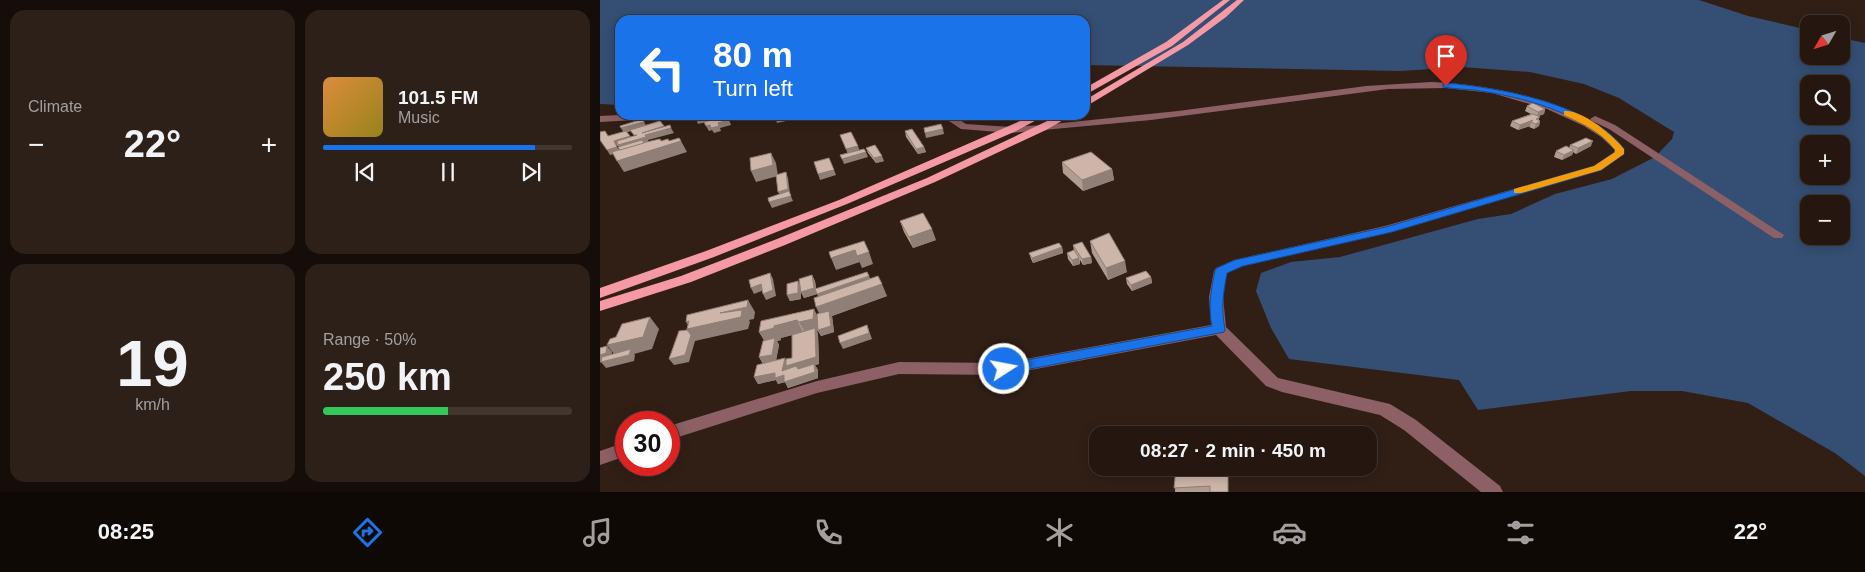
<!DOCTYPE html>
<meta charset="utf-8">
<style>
body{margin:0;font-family:Arial,sans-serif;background:#2d2019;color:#f1f3f6;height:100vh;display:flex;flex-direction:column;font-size:19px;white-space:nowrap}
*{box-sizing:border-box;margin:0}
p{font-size:16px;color:#a39f9f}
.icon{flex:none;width:28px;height:28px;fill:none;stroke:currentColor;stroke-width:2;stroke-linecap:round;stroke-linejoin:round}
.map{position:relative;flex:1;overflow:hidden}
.sheet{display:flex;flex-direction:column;gap:10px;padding:10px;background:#140d09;width:600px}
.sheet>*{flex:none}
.hud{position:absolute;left:15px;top:15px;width:475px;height:105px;border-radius:15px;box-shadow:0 2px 12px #0003,0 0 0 1px #423630;background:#1a73e8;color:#fff;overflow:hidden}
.needle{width:32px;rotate:231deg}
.buttons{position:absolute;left:1200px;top:15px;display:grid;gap:10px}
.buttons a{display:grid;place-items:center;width:50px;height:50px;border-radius:10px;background:#251710;box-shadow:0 2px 12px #0003,0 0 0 1px #423630;font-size:25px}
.speed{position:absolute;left:15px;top:411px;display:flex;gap:10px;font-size:25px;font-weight:700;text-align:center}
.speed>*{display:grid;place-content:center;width:65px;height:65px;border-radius:50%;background:#251710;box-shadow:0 2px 12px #0003,0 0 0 1px #423630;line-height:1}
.speed .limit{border:8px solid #d22;background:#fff;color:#111}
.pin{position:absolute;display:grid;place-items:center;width:42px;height:42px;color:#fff;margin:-51px -21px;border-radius:50% 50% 50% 0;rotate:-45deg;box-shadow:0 0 5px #0007}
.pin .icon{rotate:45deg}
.me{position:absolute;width:55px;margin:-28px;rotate:79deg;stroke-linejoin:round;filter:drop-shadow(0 0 4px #0008)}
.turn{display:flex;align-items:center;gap:18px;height:105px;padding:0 15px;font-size:22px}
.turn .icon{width:65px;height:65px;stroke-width:2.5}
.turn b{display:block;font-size:35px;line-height:42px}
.big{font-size:38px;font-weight:800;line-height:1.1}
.sheet .widget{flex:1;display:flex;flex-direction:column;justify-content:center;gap:8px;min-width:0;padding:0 18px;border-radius:15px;background:#2d2019}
.sheet .dial{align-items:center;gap:0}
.dial b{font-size:65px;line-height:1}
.song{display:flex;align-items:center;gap:15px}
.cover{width:60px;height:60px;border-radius:8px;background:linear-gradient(135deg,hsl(30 70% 55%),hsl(50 70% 35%))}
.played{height:5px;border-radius:2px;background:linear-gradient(90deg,#1a73e8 85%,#423630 85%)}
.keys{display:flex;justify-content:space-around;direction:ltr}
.heat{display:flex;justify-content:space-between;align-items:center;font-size:28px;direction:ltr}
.charge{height:8px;border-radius:4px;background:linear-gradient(90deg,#34c759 50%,#423630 0)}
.sheet .tiles{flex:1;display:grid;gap:10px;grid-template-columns:repeat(2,1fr)}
.trip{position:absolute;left:489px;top:426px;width:288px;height:50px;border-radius:15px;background:#251710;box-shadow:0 2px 12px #0003,0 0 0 1px #423630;font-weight:800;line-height:50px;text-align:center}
.dock{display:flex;height:80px;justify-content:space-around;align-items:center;background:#0f0906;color:#a39f9f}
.dock .icon{width:35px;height:35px}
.dock .active{color:#1a73e8}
.dock b{font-size:22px;color:#f1f3f6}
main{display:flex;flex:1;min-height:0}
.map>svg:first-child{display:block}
.water{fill:#344f73;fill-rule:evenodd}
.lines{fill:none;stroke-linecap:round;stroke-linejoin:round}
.street{fill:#8c6064;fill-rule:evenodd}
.primary{fill:#f59aa4;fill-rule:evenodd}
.wall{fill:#b09c91;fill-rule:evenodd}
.shaded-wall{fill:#907f76}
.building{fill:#cdb5a9;stroke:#907f76}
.route{fill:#1a73e8;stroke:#114b97}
.slow{fill:#f59e0b}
</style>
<main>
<section class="sheet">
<div class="tiles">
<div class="widget"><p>Climate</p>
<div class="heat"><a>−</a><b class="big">22°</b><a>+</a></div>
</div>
<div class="widget">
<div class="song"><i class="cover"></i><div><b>101.5 FM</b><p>Music</p></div></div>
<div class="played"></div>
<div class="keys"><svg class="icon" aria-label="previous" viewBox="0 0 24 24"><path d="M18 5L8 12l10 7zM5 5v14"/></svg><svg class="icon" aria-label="pause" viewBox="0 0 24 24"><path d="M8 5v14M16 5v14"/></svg><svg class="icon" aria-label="next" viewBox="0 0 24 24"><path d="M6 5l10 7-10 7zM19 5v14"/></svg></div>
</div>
<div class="widget dial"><b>19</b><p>km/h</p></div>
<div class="widget"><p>Range · 50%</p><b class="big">250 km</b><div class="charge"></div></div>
</div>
</section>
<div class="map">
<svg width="1265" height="492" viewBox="0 0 1265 492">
<rect width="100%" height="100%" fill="#311f16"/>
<!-- water -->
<path class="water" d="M0 0H1099L1148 16 1209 30V56H1241V38L1265 43V476L1235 453 1148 403 1082 391H1031L878 410 859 380 689 359 671 328 656 291 661 273 691 262 740 257 878 219 911 214 955 194 1012 179 1055 157 1072 139 1074 132 1019 98 984 84 930 72 862 67 800 71 485 65V20H20V105L0 104ZM1209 84H1241V116H1209ZM1209 144H1241V176H1209ZM1209 204H1241V236H1209Z"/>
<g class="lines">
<!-- street -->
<g class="street">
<path d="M831 82C886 84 969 99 1012 136 1018 141 1024 146 1024 154L1002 170 792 232 643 266 627 273 623 297 626 327 678 378 790 404 816 420 900 486 903 492H881L804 430 780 415 682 392 666 386 616 335 404 375 299 374 217 393 69 440V426L217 381 299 362 404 363 611 325 609 297 614 271 616 268 634 260 785 226 994 166 1014 153V149L1001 137 984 126 947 109 892 93 846 88 788 89 551 120 411 133 361 129 340 115H352L366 124 411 127 443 125 578 111 766 86Z"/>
<polygon points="20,115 76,115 71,118 0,122 0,116"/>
<polygon points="995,116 1015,125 1184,235 1182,238 1174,238 1009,129 992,121 990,119"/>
<polygon points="26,442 26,456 0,465 0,451"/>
</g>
<!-- primary -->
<g class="primary">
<polygon points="623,0 630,0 572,46 485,95 485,88 566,42"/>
<polygon points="637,0 644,0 626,17 588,45 485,107 485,100 583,42"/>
<polygon points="434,115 446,115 414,132 247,204 114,257 0,298 0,288 106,251 239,200"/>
<polygon points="460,115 472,115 446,130 335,182 185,245 91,282 0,311 0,301 81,276 177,239 327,178"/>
</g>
</g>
<!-- wall -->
<g class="wall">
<polygon points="927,106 945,109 944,114 938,116 939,120 940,121 939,126 934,129 929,127 930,126 918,130 910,126 912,121 931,114 925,111"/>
<polygon points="305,131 324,147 326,152 318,154 306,137"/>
<polygon points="970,145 991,146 976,154 973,152 972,155 962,160 954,157 956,151 969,148"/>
<polygon points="266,148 284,161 276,163 268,153"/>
<polygon points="462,162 512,169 514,180 483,191 463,173"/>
<polygon points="300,221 336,240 313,248 304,232"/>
<polygon points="490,241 527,272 508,280 492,253"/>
<polygon points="473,245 491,257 492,263 483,265 480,260 480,264 473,266 468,259 467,253 474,251"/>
<polygon points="462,247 463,253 433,263 431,259 429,253"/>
<path d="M267 272 270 279 287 296 232 316 234 332 221 336 218 331H217L218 335 219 364 215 365 218 370V378L188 388 185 382 178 384 176 380 158 384 154 377 163 364 159 357 165 341 159 332 219 314V297L217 294 204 298 201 292V299L190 301 187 295 212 275 215 281 216 289ZM192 335V358L186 361 176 360 179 345 177 341 181 340V338Z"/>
<polygon points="551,277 552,283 532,291 527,284 526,278"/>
<polygon points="576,468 606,468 606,475 628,492 575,492"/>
</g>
<!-- shaded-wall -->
<g class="shaded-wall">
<polygon points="945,109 944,114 937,117 938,112"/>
<polygon points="112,115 114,115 116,120 98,124 96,119"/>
<polygon points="183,115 185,115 186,121 177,123 175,117"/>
<polygon points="129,120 131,125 120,128 121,131 114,133 112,130 109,131 106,126"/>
<polygon points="933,120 931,122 930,126 918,130 920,125"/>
<polygon points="940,121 939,126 934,129 936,124"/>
<polygon points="44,122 47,127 24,133 21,128"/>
<polygon points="64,126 66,130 71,128 74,133 48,140 49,143 22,150 19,146 17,146 14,141 30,136 33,141 42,133"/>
<polygon points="343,129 344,134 326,138 325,133"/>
<polygon points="81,141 87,152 24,172 17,161"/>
<polygon points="993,141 991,146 976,154 978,148"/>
<polygon points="258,146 260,152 248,155 246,149"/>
<polygon points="17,147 21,152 10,155 7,150"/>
<polygon points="324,147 326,152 318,154 316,149"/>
<polygon points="974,150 972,155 962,160 964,155"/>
<polygon points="266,152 268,157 244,164 242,159"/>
<polygon points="171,153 176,163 178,176 156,182 151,171"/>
<polygon points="282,156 284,161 276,163 274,158"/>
<polygon points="512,169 514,180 483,191 482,180"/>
<polygon points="234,170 236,175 220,180 218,174"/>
<polygon points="186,172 188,178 190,194 193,201 172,208 169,202 181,197 178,192"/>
<polygon points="332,229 336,240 313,248 309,237"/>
<polygon points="462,247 463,253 433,263 432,258"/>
<polygon points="255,250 260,262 236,270 231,258"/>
<polygon points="269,252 273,264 262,268 257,256"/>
<polygon points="491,257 492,263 483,265 482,259"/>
<polygon points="479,258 480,264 473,266 472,260"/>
<polygon points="525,261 527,272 508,280 506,268"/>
<polygon points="170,273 173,279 176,296 166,300 163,294"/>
<polygon points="212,275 215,281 217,294 204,298 201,292 201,299 190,301 187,295 198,281 201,287"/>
<polygon points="269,276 272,282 220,300 217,294"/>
<polygon points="551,277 552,283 532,291 531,285"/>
<polygon points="161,284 164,290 154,294 151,288"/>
<polygon points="282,284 287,296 232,316 234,332 221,336 218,331 217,331 218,335 219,364 215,365 218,370 218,378 188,388 185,382 178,384 176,380 158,384 154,377 175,373 189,372 182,371 185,358 188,365 206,334 199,322 214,309 220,321 222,319 216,307"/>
<polygon points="148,300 155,312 154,319 149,320 150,322 148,329 95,341 89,362 74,365 69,359 87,329 90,328 86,322 120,313"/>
<polygon points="50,317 59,329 52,349 34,354 35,355 34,361 6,368 1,362 0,363 0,355 7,346 12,352 11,359 17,358 7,345"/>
<polygon points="197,320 203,332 181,338 181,340 177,341 179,345 176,361 163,364 159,357 166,344 159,332 174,326"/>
<polygon points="267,325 272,339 243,349 240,343"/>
</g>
<!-- building -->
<g class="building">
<polygon points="417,18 435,20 414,20"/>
<polygon points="933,103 945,109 938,112 927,106"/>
<polygon points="933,114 940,117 936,119 940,121 936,124 931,122 933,120 920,125 912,121"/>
<polygon points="94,115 112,115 96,119"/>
<polygon points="175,115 183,115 183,116 175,117"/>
<polygon points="126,116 129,120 118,123 119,126 111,128 110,125 106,126 104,122"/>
<polygon points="43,119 44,122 21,128 20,126"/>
<polygon points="60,121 64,126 42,133 70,125 71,128 45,135 46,137 18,145 17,141 37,135 34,135 30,130"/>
<polygon points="341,124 343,129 325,133 324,128"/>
<polygon points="312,129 324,147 316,149 305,131"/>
<polygon points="5,131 8,136 26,131 30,136 14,141 17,147 7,150 0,140 0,132"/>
<polygon points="251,132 258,146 246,149 240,135"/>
<polygon points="79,138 81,141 17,161 12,152 42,143 60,139 61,141 68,139 69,141"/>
<polygon points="986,138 993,141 978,148 970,145"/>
<polygon points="42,140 44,143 20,150 18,147"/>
<polygon points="275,145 282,156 274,158 266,148"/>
<polygon points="966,146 974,150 964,155 956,151"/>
<polygon points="264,149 266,152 242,159 240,155"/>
<polygon points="491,152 512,169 482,180 462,162"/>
<polygon points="171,153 173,165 151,171 150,158"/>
<polygon points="229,158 234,170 218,174 214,162"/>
<polygon points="186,172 188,189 178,192 176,175"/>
<polygon points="189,191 191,196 169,202 168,198"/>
<polygon points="323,213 332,229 309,237 300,221"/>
<polygon points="509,233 525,261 506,268 490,241"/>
<polygon points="264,241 269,252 257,256 255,250 231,258 229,252"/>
<polygon points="482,242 491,257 482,259 473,245"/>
<polygon points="459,243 462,247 432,258 429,253"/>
<polygon points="474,250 479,258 472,260 467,253"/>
<polygon points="546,271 551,277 531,285 526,278"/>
<polygon points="267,272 269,276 217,294 215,289"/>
<polygon points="170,273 173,290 163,294 161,284 151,288 149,280"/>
<polygon points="212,275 214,288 201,292 199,279"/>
<polygon points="278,276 282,284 216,307 214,298"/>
<polygon points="198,281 198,293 187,295 187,284"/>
<polygon points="148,300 147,307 120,313 142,310 141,317 87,329 89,321 86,322 87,315"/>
<polygon points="214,309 213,319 199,322 197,320 174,326 174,328 159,332 161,321"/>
<polygon points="229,311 231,326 218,330 217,314"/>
<polygon points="50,317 43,337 7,345 10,339 16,337 22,324"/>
<polygon points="267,325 269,333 240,343 238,336"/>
<polygon points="215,328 216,357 186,366 186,359 192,358 192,335"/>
<polygon points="87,330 91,335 85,355 69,359 79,331"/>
<polygon points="175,338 172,355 159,357 163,341"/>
<polygon points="7,346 6,353 0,355 0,348"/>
<polygon points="31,349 29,355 1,362 2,357"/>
<polygon points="185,358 182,371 196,366 198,369 214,364 215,372 184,382 184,375 175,378 175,373 154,377 157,365"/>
<polygon points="576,468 595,468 596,474 610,475 628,473 628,492 610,492 610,486 574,488"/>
</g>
<!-- route -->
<path class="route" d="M846 83C900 88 990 103 1024 149V154L1001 170 792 232 643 266 627 273C623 293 621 309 625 329L624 332 404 374 399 373 397 369 399 365 404 364 612 326C608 306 611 290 615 271L617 268 635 260 786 227 994 166 1015 152V150C986 113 919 96 874 90 864 89 853 89 843 87V84Z"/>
<!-- slow -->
<path class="slow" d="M964 111C982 109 1014 136 1024 149V154L1001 170 921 193H914V189L994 166 1015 152V150C1001 132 984 124 964 115Z"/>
</svg>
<div class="buttons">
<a><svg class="needle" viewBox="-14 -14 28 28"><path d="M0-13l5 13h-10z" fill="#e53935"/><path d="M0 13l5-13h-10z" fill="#a39f9f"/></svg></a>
<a><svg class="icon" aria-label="search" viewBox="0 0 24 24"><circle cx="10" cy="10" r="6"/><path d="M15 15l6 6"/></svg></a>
<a>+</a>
<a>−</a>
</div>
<div class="speed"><div class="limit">30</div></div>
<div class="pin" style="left:846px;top:86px;background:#d93025"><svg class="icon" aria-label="arrive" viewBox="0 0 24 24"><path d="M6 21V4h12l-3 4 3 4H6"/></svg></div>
<svg class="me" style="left:404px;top:369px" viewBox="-20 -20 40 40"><circle r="17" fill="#1a73e8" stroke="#fff" stroke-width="3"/><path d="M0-11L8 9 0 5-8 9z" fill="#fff"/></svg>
<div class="trip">08:27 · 2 min · 450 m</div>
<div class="hud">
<div class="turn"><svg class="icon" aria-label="left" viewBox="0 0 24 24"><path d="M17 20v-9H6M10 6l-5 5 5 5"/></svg><div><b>80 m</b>Turn left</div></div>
</div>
</div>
</main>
<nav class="dock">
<b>08:25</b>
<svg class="icon active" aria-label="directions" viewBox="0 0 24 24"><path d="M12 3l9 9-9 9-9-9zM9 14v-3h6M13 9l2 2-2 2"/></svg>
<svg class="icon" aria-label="music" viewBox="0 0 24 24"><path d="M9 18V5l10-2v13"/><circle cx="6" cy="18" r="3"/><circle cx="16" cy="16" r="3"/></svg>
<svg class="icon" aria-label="phone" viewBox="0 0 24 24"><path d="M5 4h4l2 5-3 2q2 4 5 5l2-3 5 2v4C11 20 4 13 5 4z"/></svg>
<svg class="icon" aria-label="climate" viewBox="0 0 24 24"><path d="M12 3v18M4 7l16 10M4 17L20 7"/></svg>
<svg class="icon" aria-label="car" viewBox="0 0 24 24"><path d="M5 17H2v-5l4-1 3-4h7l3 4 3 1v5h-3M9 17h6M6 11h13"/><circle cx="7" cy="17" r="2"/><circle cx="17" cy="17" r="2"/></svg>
<svg class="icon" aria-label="filters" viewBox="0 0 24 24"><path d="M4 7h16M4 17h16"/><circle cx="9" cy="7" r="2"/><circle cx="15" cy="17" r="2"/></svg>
<b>22°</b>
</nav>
